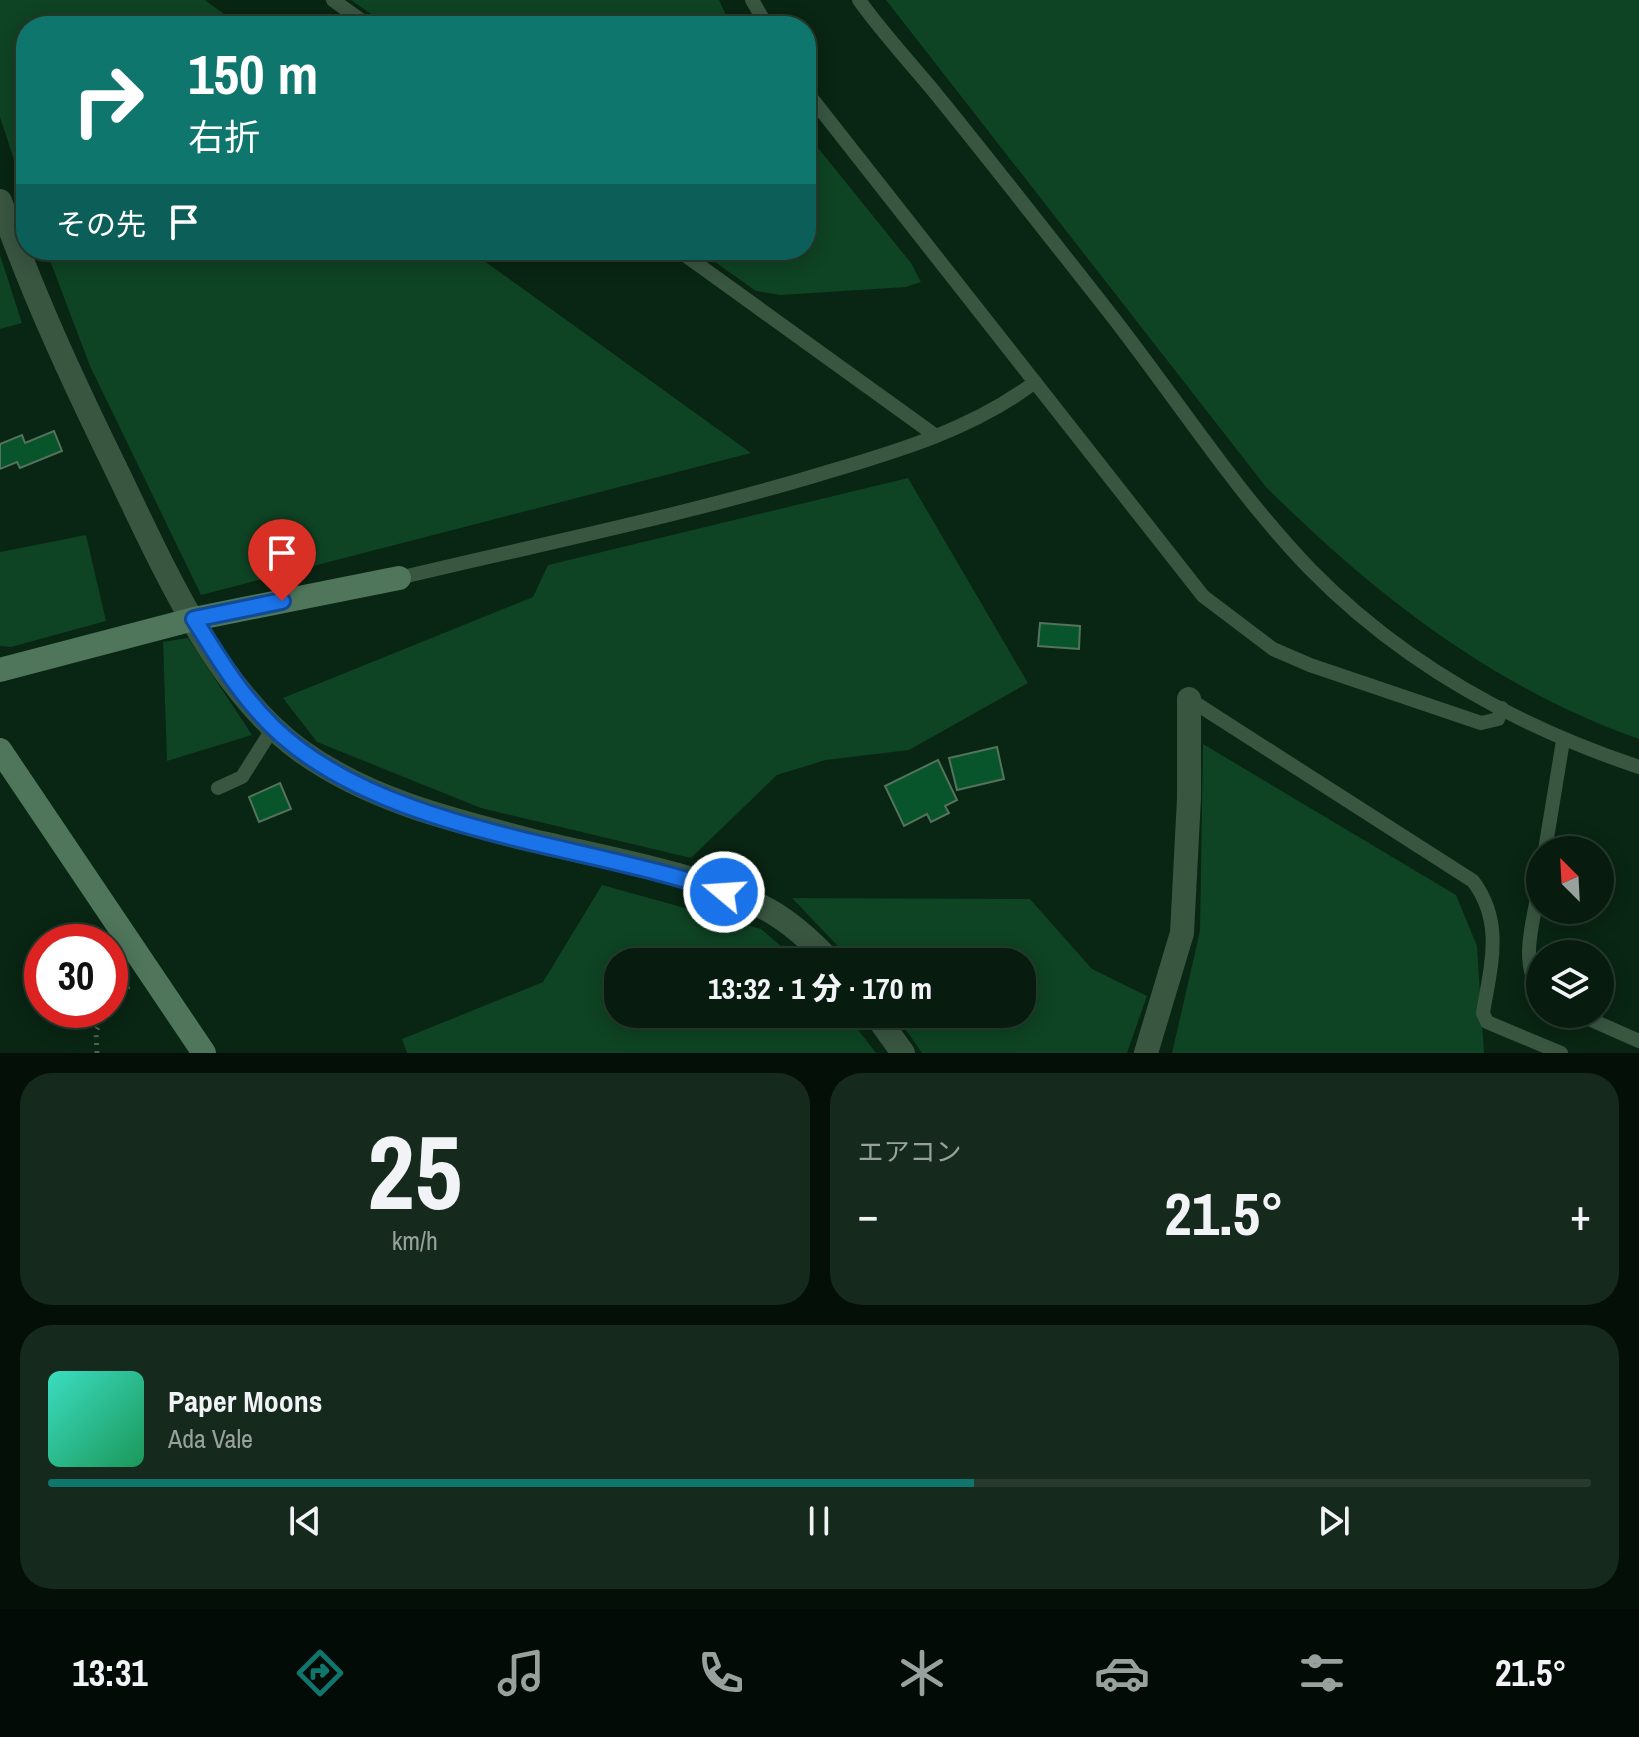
<!DOCTYPE html>
<html lang="ja">
<meta charset="utf-8">
<style>
body{margin:0;font-family:"Archivo Narrow","Noto Sans JP",sans-serif;background:#15291c;color:#f1f3f6;height:100vh;display:flex;flex-direction:column;font-size:30px;white-space:nowrap}
*{box-sizing:border-box;margin:0}
p{font-size:26px;color:#98a19e}
.icon{flex:none;width:44px;height:44px;fill:none;stroke:currentColor;stroke-width:2;stroke-linecap:round;stroke-linejoin:round}
.map{position:relative;height:1053px;overflow:hidden}
.drawer{display:flex;flex-direction:column;gap:20px;padding:20px;background:#040f08;flex:1}
.drawer>*{flex:none}
.top-card{position:absolute;left:16px;top:16px;width:800px;height:244px;border-radius:32px;box-shadow:0 4px 20px #0003,0 0 0 2px #283a2e;background:#0f766e;color:#fff;overflow:hidden}
.needle{width:52px;rotate:336deg}
.buttons{position:absolute;left:1526px;top:836px;display:grid;gap:16px}
.buttons a{display:grid;place-items:center;width:88px;height:88px;border-radius:50%;background:#071c0e;box-shadow:0 4px 20px #0003,0 0 0 2px #283a2e;font-size:40px}
.speed{position:absolute;left:24px;top:924px;display:flex;gap:16px;font-size:40px;font-weight:700;text-align:center}
.speed>*{display:grid;place-content:center;width:104px;height:104px;border-radius:50%;background:#071c0e;box-shadow:0 4px 20px #0003,0 0 0 2px #283a2e;line-height:1}
.speed .limit{border:12px solid #d22;background:#fff;color:#111}
.pin{position:absolute;display:grid;place-items:center;width:68px;height:68px;color:#fff;margin:-82px -34px;border-radius:50% 50% 50% 0;rotate:-45deg;box-shadow:0 0 8px #0007}
.pin .icon{rotate:45deg}
.me{position:absolute;width:88px;margin:-44px;rotate:288deg;stroke-linejoin:round;filter:drop-shadow(0 0 6px #0008)}
.turn{display:flex;align-items:center;gap:28px;height:168px;padding:0 40px;font-size:36px}
.turn .icon{width:104px;height:104px;stroke-width:2.5}
.turn b{display:block;font-size:56px;line-height:68px}
.then{display:flex;align-items:center;height:76px;padding:0 40px;background:#0003;gap:16px;font-size:30px}
.big{font-size:60px;font-weight:800;line-height:1.1}
.drawer .card{flex:1;display:flex;flex-direction:column;justify-content:center;gap:12px;min-width:0;padding:0 28px;border-radius:32px;background:#15291c}
.drawer .dial{align-items:center;gap:0}
.dial b{font-size:104px;line-height:1}
.song{display:flex;align-items:center;gap:24px}
.cover{width:96px;height:96px;border-radius:12px;background:linear-gradient(135deg,hsl(170 70% 55%),hsl(150 70% 35%))}
.played{height:8px;border-radius:4px;background:linear-gradient(90deg,#0f766e 60%,#283a2e 60%)}
.keys{display:flex;justify-content:space-around;direction:ltr}
.heat{display:flex;justify-content:space-between;align-items:center;font-size:44px;direction:ltr}
.drawer .tiles{flex:1;display:grid;gap:20px;grid-template-columns:1fr 1fr}
.card:last-child{grid-column:span 2}
.trip{position:absolute;left:604px;top:948px;width:432px;height:80px;border-radius:32px;background:#071c0e;box-shadow:0 4px 20px #0003,0 0 0 2px #283a2e;font-weight:800;line-height:80px;text-align:center}
.tab-bar{display:flex;height:128px;justify-content:space-around;align-items:center;background:#030b06;color:#98a19e}
.tab-bar .icon{width:56px;height:56px}
.tab-bar .on{color:#0f766e}
.tab-bar b{font-size:36px;color:#f1f3f6}
.map>svg:first-child{display:block}
.green{fill:#0e4323}
.building{fill:#09552b;stroke:#54725c;stroke-width:2}
.lines{fill:none;stroke-linecap:round;stroke-linejoin:round}
.path{stroke:#4c6454;stroke-width:5;stroke-dasharray:2 6;stroke-linecap:butt}
.lane{stroke:#395641;stroke-width:14}
.street{stroke:#395641;stroke-width:24}
.secondary{stroke:#4f765a;stroke-width:24}
.route-casing{stroke:#114b97;stroke-width:20}
.route{stroke:#1a73e8;stroke-width:14}
</style>
<div class="map">
<svg width="1639" height="1053" viewBox="0 0 1639 1053">
<rect width="100%" height="100%" fill="#092513"/>
<!-- green -->
<g class="green">
<polygon points="0,0 205,0 240,26 26,26 26,197 0,117"/>
<polygon points="351,0 719,0 731,26 388,26"/>
<path d="M886 0H1639V739C1492 687 1375 595 1266 487Z"/>
<polygon points="806,133 911,263 921,282 906,287 781,295 756,291 698,250 806,250"/>
<polygon points="46,250 469,250 751,453 201,595 90,366"/>
<polygon points="0,255 22,323 0,329"/>
<polygon points="908,478 1028,683 909,750 826,760 777,775 691,858 481,808 317,742 283,698 533,597 548,565"/>
<polygon points="86,535 106,621 11,647 0,646 0,552"/>
<polygon points="188,638 252,735 167,761 163,642"/>
<polygon points="1203,744 1456,895 1477,946 1484,1053 1172,1053 1200,931"/>
<polygon points="602,885 761,929 799,962 618,962 618,1014 846,1014 876,1053 407,1053 402,1039 543,982"/>
<polygon points="792,898 1030,899 1092,969 1147,996 1127,1053 922,1053 895,1014 1022,1014 1022,962 853,962"/>
</g>
<!-- building -->
<g class="building">
<polygon points="54,431 62,451 20,468 17,462 0,469 0,444 22,435 25,443"/>
<polygon points="1040,623 1080,626 1079,649 1038,646"/>
<polygon points="997,747 1004,779 957,790 949,758"/>
<polygon points="938,760 957,800 945,806 949,813 931,822 927,814 904,826 885,786"/>
<polygon points="280,783 291,809 259,822 249,797"/>
</g>
<g class="lines">
<!-- path -->
<g class="path">
<polyline points="110,1004 129,986"/>
<polyline points="97,1053 96,1031 107,1010"/>
</g>
<!-- lane -->
<g class="lane">
<polyline points="333,0 369,26"/>
<polyline points="752,0 767,26"/>
<path d="M859 0C881 31 907 59 932 89 989 159 1045 231 1101 302 1171 390 1232 488 1310 569 1401 662 1516 726 1639 767"/>
<polyline points="806,91 1203,596 1273,649 1310,665 1481,723 1498,719 1502,708"/>
<polyline points="678,250 936,436"/>
<path d="M399 578C541 544 685 515 824 473 898 451 973 429 1035 382"/>
<path d="M1189 699 1473 881C1504 922 1491 965 1483 1013L1487 1022 1561 1053"/>
<polyline points="218,788 242,777 273,728"/>
<polyline points="1545,850 1563,741"/>
<path d="M1540 883C1535 916 1518 962 1540 990"/>
<polyline points="1578,1014 1639,1041"/>
</g>
<!-- street -->
<g class="street">
<path d="M0 201C32 293 73 381 116 469 161 562 215 689 301 751 368 799 448 819 526 839 600 857 705 874 770 911 793 924 813 943 831 962"/>
<polyline points="875,1014 903,1053"/>
<polyline points="1146,1053 1182,933 1189,798 1189,699"/>
</g>
<!-- secondary -->
<g class="secondary">
<polyline points="0,670 194,619 399,578"/>
<polyline points="0,750 204,1053"/>
</g>
</g>
<g class="lines">
<!-- route casing -->
<g class="route-casing">
<path id="route" d="M282 601 194 619C218 657 240 695 273 727 382 833 585 843 724 892"/>
</g>
<!-- route -->
<use href="#route" class="route"/>
</g>
</svg>
<div class="buttons">
<a><svg class="needle" viewBox="-14 -14 28 28"><path d="M0-13l5 13h-10z" fill="#e53935"/><path d="M0 13l5-13h-10z" fill="#98a19e"/></svg></a>
<a><svg class="icon" aria-label="layers" viewBox="0 0 24 24"><path d="M12 4l9 5-9 5-9-5zM3 14l9 5 9-5"/></svg></a>
</div>
<div class="speed"><div class="limit">30</div></div>
<div class="pin" style="left:282px;top:601px;background:#d93025"><svg class="icon" aria-label="arrive" viewBox="0 0 24 24"><path d="M6 21V4h12l-3 4 3 4H6"/></svg></div>
<svg class="me" style="left:724px;top:892px" viewBox="-20 -20 40 40"><circle r="17" fill="#1a73e8" stroke="#fff" stroke-width="3"/><path d="M0-11L8 9 0 5-8 9z" fill="#fff"/></svg>
<div class="trip">13:32 · 1 分 · 170 m</div>
<div class="top-card">
<div class="turn"><svg class="icon" aria-label="right" viewBox="0 0 24 24"><path d="M7 20v-9h11M14 6l5 5-5 5"/></svg><div><b>150 m</b>右折</div></div>
<div class="then">その先<svg class="icon" aria-label="arrive" viewBox="0 0 24 24"><path d="M6 21V4h12l-3 4 3 4H6"/></svg></div>
</div>
</div>
<section class="drawer">
<div class="tiles">
<div class="card dial"><b>25</b><p>km/h</p></div>
<div class="card"><p>エアコン</p>
<div class="heat"><a>−</a><b class="big">21.5°</b><a>+</a></div>
</div>
<div class="card">
<div class="song"><i class="cover"></i><div><b>Paper Moons</b><p>Ada Vale</p></div></div>
<div class="played"></div>
<div class="keys"><svg class="icon" aria-label="previous" viewBox="0 0 24 24"><path d="M18 5L8 12l10 7zM5 5v14"/></svg><svg class="icon" aria-label="pause" viewBox="0 0 24 24"><path d="M8 5v14M16 5v14"/></svg><svg class="icon" aria-label="next" viewBox="0 0 24 24"><path d="M6 5l10 7-10 7zM19 5v14"/></svg></div>
</div>
</div>
</section>
<nav class="tab-bar">
<b>13:31</b>
<svg class="icon on" aria-label="directions" viewBox="0 0 24 24"><path d="M12 3l9 9-9 9-9-9zM9 14v-3h6M13 9l2 2-2 2"/></svg>
<svg class="icon" aria-label="music" viewBox="0 0 24 24"><path d="M9 18V5l10-2v13"/><circle cx="6" cy="18" r="3"/><circle cx="16" cy="16" r="3"/></svg>
<svg class="icon" aria-label="phone" viewBox="0 0 24 24"><path d="M5 4h4l2 5-3 2q2 4 5 5l2-3 5 2v4C11 20 4 13 5 4z"/></svg>
<svg class="icon" aria-label="climate" viewBox="0 0 24 24"><path d="M12 3v18M4 7l16 10M4 17L20 7"/></svg>
<svg class="icon" aria-label="car" viewBox="0 0 24 24"><path d="M5 17H2v-5l4-1 3-4h7l3 4 3 1v5h-3M9 17h6M6 11h13"/><circle cx="7" cy="17" r="2"/><circle cx="17" cy="17" r="2"/></svg>
<svg class="icon" aria-label="filters" viewBox="0 0 24 24"><path d="M4 7h16M4 17h16"/><circle cx="9" cy="7" r="2"/><circle cx="15" cy="17" r="2"/></svg>
<b>21.5°</b>
</nav>
